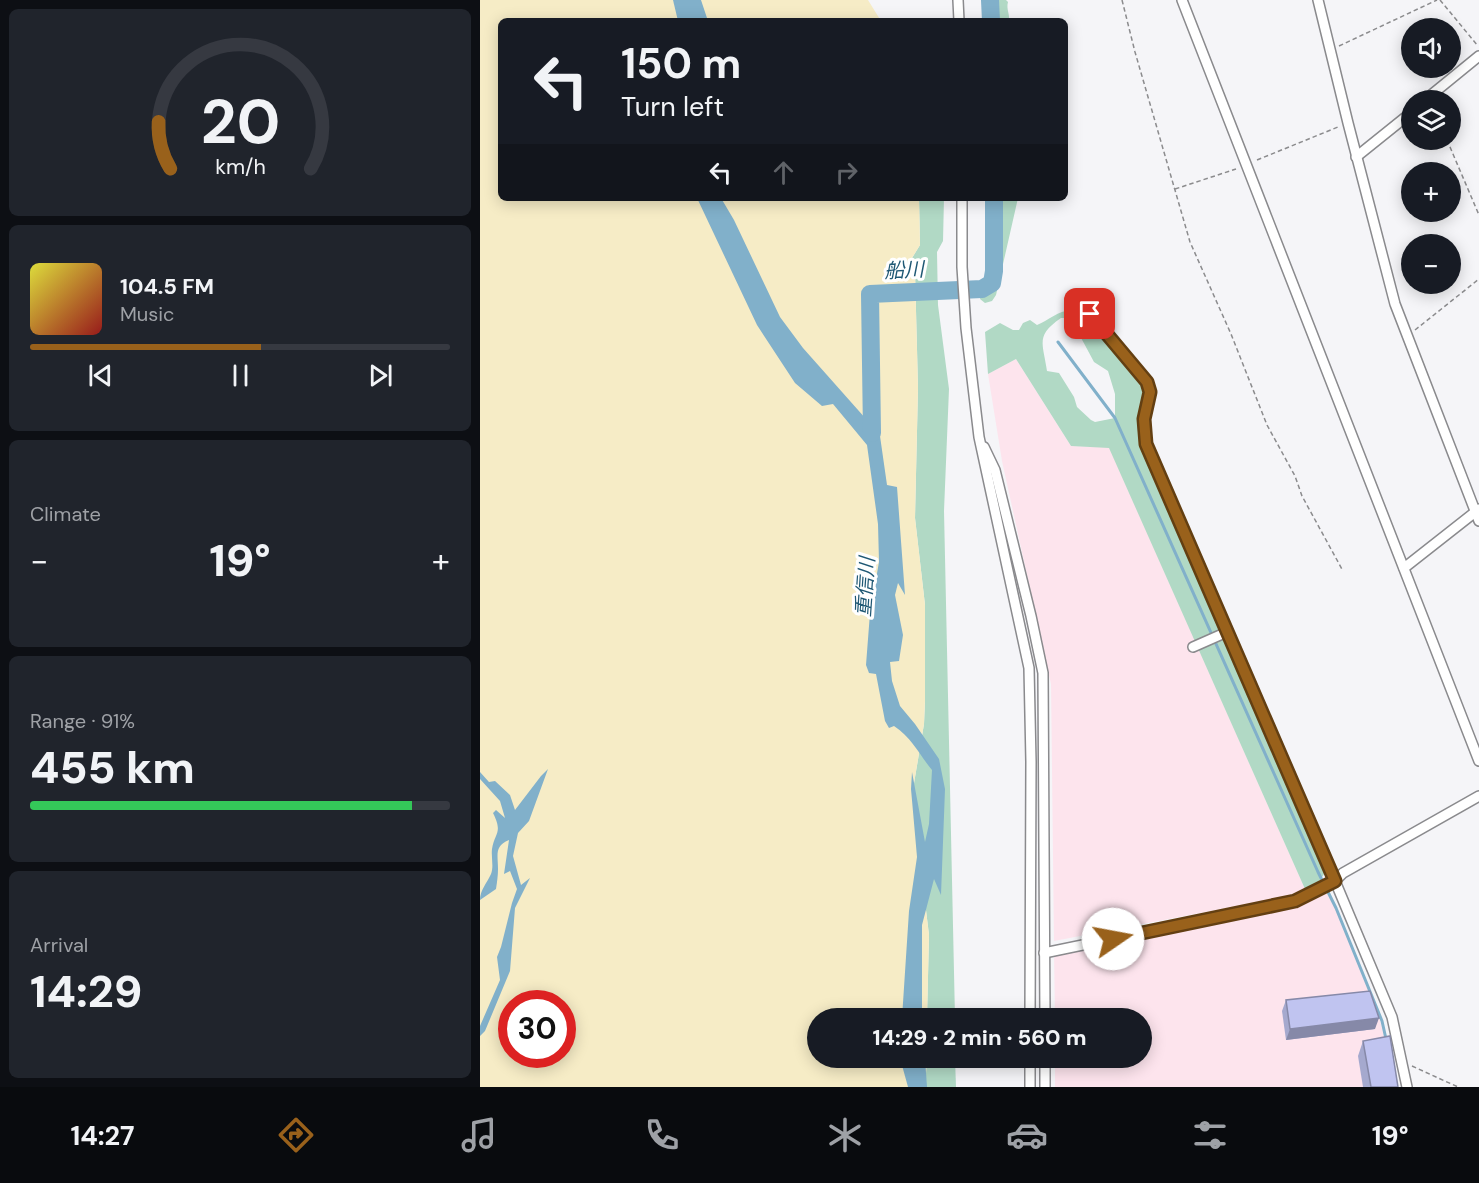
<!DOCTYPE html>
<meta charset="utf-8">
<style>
body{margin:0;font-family:"DM Sans","Noto Sans JP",sans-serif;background:#20242c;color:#f1f3f6;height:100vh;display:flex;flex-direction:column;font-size:22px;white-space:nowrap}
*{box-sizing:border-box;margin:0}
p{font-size:20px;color:#9ea1a6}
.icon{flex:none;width:33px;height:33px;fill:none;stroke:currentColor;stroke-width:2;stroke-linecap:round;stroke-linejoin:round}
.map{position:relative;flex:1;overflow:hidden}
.sheet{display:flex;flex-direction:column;gap:9px;padding:9px;background:#0d0f14;width:480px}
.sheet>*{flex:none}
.top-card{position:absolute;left:18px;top:18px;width:570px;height:183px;border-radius:9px;box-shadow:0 3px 15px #0003;background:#171b24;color:#f1f3f6;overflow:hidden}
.buttons{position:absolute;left:921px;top:18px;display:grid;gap:12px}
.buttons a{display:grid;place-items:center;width:60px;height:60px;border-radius:50%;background:#171b24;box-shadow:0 3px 15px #0003;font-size:30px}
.speed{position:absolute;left:18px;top:990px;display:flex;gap:12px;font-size:30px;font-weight:700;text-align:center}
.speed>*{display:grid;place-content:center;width:78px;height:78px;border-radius:50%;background:#171b24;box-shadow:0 3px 15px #0003;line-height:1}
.speed .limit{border:9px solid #d22;background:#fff;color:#111}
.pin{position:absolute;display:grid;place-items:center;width:51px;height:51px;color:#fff;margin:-26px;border-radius:12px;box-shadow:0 3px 9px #0006}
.me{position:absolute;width:66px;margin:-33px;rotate:78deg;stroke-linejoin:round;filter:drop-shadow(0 0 4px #0008)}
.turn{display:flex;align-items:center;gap:21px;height:126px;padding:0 24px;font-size:27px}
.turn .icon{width:78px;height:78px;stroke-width:2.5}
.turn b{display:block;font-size:42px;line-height:51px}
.lanes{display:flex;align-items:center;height:57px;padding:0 24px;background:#0003;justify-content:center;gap:30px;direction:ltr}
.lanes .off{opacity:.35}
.big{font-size:45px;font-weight:800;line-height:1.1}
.sheet .widget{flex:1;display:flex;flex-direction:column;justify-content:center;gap:9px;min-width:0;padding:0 21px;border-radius:9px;background:#20242c}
.sheet .dial{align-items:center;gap:0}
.dial svg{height:156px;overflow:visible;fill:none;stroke:#363941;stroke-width:7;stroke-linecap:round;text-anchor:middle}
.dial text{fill:#f1f3f6;stroke:none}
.song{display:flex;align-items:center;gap:18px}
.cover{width:72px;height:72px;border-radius:9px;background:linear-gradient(135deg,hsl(60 70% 55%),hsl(0 70% 35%))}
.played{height:6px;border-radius:3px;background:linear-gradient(90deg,#99611b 55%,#363941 55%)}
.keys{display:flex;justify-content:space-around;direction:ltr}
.heat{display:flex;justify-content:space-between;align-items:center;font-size:33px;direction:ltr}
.charge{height:9px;border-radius:4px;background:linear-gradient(90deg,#34c759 91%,#363941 0)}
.trip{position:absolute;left:327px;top:1008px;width:345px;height:60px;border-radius:30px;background:#171b24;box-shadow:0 3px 15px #0003;font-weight:800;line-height:60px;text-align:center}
.tabs{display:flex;height:96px;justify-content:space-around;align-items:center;background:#090b0e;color:#9ea1a6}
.tabs .icon{width:42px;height:42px}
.tabs .selected{color:#99611b}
.tabs b{font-size:27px;color:#f1f3f6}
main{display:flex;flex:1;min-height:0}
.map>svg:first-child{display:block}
.industrial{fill:#fde4ed}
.green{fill:#b1d9c5;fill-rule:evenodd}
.sand{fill:#f6ecc6;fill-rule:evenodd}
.water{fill:#81b0ca}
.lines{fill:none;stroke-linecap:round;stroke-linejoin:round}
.stream{stroke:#81b0ca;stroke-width:3}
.river{stroke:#81b0ca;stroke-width:18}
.minor-casing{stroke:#8a8a8d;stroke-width:12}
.path{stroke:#8b8b8d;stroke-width:1.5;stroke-dasharray:4.5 3;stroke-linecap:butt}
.minor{stroke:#fff;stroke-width:9}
.wall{fill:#a5a9ce}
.shaded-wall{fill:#8689a8}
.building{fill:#c0c4f0;stroke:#8689a8;stroke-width:1.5}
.route-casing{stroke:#633f12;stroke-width:15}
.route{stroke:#99611b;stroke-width:10}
.labels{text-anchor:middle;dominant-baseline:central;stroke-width:6;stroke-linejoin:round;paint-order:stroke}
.water-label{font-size:20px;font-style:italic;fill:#1f5874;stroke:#fff}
</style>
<main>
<section class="sheet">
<div class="widget dial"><svg viewBox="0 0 100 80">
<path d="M14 69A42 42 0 1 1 86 69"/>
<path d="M14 69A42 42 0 0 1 8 45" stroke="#99611b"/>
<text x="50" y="56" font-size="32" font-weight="700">20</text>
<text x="50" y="72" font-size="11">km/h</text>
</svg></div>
<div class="widget">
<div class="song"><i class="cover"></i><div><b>104.5 FM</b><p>Music</p></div></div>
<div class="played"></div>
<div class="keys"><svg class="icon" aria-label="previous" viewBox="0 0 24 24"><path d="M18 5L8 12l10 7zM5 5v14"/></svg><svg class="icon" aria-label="pause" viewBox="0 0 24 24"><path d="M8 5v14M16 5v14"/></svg><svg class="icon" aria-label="next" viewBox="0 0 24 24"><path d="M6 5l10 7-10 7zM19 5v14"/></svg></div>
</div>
<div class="widget"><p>Climate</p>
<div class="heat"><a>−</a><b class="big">19°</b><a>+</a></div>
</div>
<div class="widget"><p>Range · 91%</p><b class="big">455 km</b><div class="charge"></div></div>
<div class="widget"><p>Arrival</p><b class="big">14:29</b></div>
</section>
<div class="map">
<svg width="999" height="1087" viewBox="0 0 999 1087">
<rect width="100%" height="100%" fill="#f5f5f8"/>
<!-- industrial -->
<g class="industrial">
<polygon points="536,359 591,446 629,447 825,889 804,897 574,941 571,684 522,461 508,374"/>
<polygon points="842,894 850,894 900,1020 916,1087 575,1087 575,1058 662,1058 662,1018 575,1018 574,953 816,905"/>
</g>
<!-- green -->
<g class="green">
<path d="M517 0H526L528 2C526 9 530 14 529 21H515L514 5Z"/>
<polygon points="439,198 464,198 463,241 457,252 458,305 469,389 464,511 475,1018 447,1018 449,935 432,795 444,724 445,701 445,605 435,518 438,388 435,272 432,258 440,245"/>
<polygon points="517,198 538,198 516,295 512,301 505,303 500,299 501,294 513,285 516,277"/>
<path d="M591 310 602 315 662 386 664 393 658 435 661 449 846 871 839 882 825 889 629 448 591 446 536 359 508 374 505 332 520 323 533 330H539L543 323 550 320 557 325C569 320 578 311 591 310ZM581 318H586L599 334 614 362 628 371 635 394V418L615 422 611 420 597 407 594 397 579 373 567 371C563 343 555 336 581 318Z"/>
<polygon points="447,1058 475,1058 476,1087 445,1087"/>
</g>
<!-- sand -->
<path class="sand" d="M0 0H388L401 21H21V198H439L440 245 432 258 435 272 438 388 435 518 445 605V701L444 724 432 795 449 935 447 1018H338V1058H447L445 1087H0ZM32 1004H82V1054H32Z"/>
<!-- water -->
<g class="water">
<polygon points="193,0 221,0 228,21 198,21"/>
<path d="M217 198H241L254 220 300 317 323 348 386 419 399 429 407 485 417 487 425 595 418 583 415 595 423 635 419 661 410 662 412 681 420 706 435 724 459 759 465 789 461 895 454 879 442 925V1018H422L429 911 437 857 431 789 432 772 445 842 449 824 452 770C438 753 433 739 414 726L409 728 405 721 396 674 389 673 386 665 390 613 399 562 398 524 387 445 353 404 342 406 315 383 277 325Z"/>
<path d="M68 769 49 821 38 833 33 856 41 885 50 878 35 908 30 971 5 1031 0 1036V1026L20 980 17 957 21 947 32 903 37 889 30 871 24 874 29 840C14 846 18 855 18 869 18 876 17 882 16 889L0 900C0 890 7 883 11 874 14 866 11 858 12 849 15 832 23 833 13 813L16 810 25 818 20 801 0 779V772L9 782 15 781 30 795 35 810 61 776Z"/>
<polygon points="420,1058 445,1058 447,1087 428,1087"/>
</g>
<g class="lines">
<!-- stream -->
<polyline class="stream" points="578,342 635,418 838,872 856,908 902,1021 906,1039"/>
<!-- river -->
<g class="river">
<polyline points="510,0 511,21"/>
<polyline points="392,433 390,294 502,289 512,283 514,271 514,198"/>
</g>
<!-- minor casing -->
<g class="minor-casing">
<g id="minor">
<polyline points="478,0 479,21"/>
<polyline points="702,0 999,761"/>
<polyline points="838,0 868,123 915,304 999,521"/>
<polyline points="945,100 999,56"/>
<polyline points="876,157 932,112"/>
<polyline points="482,198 482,267 486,328 499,437 549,668 551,762 550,1018"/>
<path d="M610 314 667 382C672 397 667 405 664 420 663 428 664 436 666 444L855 881 912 1017 927 1087"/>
<polyline points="504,447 515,470 551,616 563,673 565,1018"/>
<polyline points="924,568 999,509"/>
<polyline points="713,647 747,632"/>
<polyline points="564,953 815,901 855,881 863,873 999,796"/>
<polyline points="550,1058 550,1087"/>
<polyline points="565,1058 565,1087"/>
</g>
</g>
<!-- path -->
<g class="path">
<polyline points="642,0 655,52 710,242 751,334 787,425 815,476 822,496 863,571"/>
<polyline points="960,0 998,46"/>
<polyline points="859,46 957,0"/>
<polyline points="967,140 999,215"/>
<polyline points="777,160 858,127"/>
<polyline points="695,189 756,169"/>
<polyline points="935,330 999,279"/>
<polyline points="932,1066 978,1087"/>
</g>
<!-- minor -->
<use href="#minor" class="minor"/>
</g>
<!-- wall -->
<g class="wall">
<polygon points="806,1000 895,1029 806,1040 802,1011"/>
<polygon points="883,1041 918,1087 883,1087 878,1056"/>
</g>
<!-- shaded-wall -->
<polygon class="shaded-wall" points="899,1018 895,1029 806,1040 810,1029"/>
<!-- building -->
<g class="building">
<polygon points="890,991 899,1018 810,1029 806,1000"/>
<polygon points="910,1036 918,1087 891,1087 883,1041"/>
</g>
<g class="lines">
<!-- route casing -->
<g class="route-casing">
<polyline id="route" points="610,314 667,382 670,392 664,419 666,444 855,881 815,901 633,939"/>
</g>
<!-- route -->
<use href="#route" class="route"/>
</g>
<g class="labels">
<!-- water labels -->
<g class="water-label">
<text transform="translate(424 270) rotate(-3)">船川</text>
<text transform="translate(385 587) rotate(-86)">重信川</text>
</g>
</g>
</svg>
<div class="buttons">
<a><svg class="icon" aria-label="sound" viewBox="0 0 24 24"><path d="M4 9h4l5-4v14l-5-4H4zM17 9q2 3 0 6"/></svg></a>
<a><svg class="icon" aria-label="layers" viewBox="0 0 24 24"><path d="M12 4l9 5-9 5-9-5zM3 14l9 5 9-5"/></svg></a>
<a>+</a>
<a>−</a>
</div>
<div class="speed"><div class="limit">30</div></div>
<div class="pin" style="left:610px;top:314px;background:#d93025"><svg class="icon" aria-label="arrive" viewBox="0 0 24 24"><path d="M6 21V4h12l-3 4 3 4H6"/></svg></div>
<svg class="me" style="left:633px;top:939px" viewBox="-20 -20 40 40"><circle r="19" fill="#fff"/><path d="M0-13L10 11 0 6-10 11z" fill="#99611b"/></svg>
<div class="trip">14:29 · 2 min · 560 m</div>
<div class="top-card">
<div class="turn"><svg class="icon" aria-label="left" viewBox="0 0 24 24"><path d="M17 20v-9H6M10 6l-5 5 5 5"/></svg><div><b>150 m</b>Turn left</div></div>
<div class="lanes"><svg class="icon" aria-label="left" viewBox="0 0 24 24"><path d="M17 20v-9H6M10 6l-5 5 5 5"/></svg><svg class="icon off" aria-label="ahead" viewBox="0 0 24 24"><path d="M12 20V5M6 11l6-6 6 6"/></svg><svg class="icon off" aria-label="right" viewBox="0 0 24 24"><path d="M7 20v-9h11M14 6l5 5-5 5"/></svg></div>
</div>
</div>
</main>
<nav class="tabs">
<b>14:27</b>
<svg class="icon selected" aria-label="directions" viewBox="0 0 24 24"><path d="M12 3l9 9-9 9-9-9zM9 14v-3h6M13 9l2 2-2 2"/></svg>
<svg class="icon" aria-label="music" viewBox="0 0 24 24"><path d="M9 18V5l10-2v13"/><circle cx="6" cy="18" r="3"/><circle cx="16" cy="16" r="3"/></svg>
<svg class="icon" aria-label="phone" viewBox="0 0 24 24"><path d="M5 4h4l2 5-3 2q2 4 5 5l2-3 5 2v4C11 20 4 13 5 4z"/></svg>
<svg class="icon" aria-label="climate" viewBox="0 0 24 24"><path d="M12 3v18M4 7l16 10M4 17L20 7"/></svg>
<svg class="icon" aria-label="car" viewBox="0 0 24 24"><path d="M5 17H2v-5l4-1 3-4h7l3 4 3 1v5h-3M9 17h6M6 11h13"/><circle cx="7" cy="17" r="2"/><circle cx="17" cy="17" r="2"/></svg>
<svg class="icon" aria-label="filters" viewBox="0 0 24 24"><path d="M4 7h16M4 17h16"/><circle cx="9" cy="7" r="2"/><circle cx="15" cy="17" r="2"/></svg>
<b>19°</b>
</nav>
